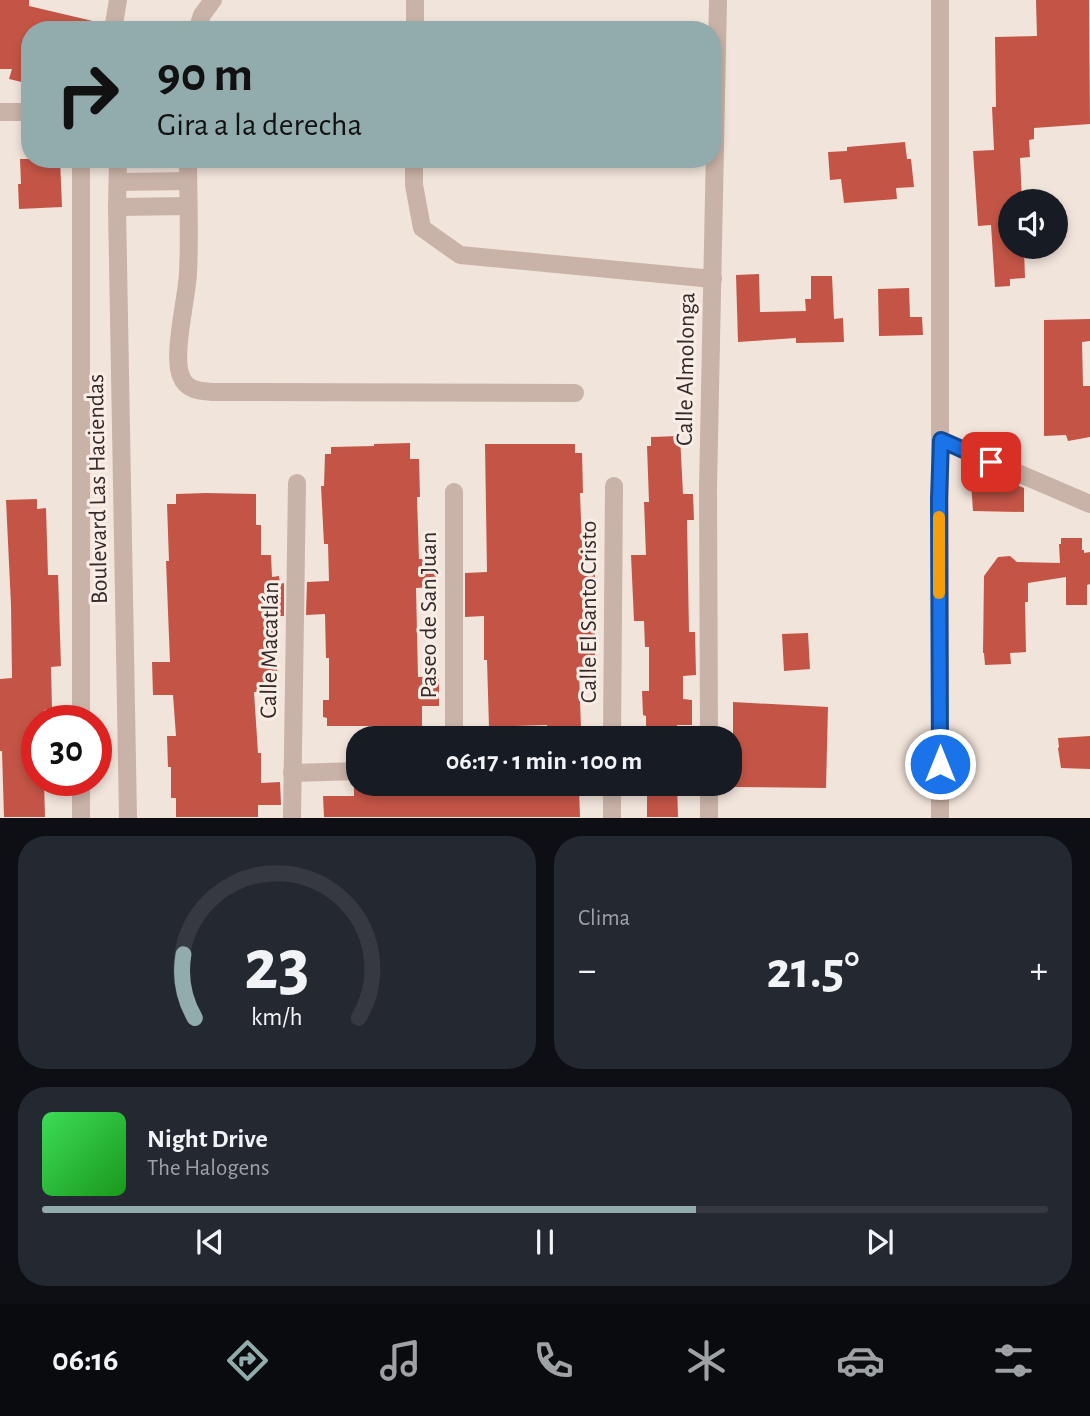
<!DOCTYPE html>
<html lang="es">
<meta charset="utf-8">
<style>
body{margin:0;font-family:"Alegreya Sans",sans-serif;background:#242831;color:#f1f3f6;height:100vh;display:flex;flex-direction:column;font-size:26px;white-space:nowrap}
*{box-sizing:border-box;margin:0}
p{font-size:23px;color:#9ea1a6}
.icon{flex:none;width:38px;height:38px;fill:none;stroke:currentColor;stroke-width:2;stroke-linecap:round;stroke-linejoin:round}
.map{position:relative;height:818px;overflow:hidden}
.side{display:flex;flex-direction:column;gap:18px;padding:18px;background:#0d0f14;flex:1}
.side>*{flex:none}
.top-card{position:absolute;left:21px;top:21px;width:700px;height:147px;border-radius:28px;box-shadow:0 4px 10px #0003;background:#92acad;color:#111;overflow:hidden}
.fabs{position:absolute;left:998px;top:189px;display:grid;gap:14px}
.fabs a{display:grid;place-items:center;width:70px;height:70px;border-radius:50%;background:#171b24;box-shadow:0 4px 10px #0003;font-size:35px}
.speed{position:absolute;left:21px;top:705px;display:flex;gap:14px;font-size:35px;font-weight:700;text-align:center}
.speed>*{display:grid;place-content:center;width:91px;height:91px;border-radius:50%;background:#171b24;box-shadow:0 4px 10px #0003;line-height:1}
.speed .limit{border:10px solid #d22;background:#fff;color:#111}
.pin{position:absolute;display:grid;place-items:center;width:60px;height:60px;color:#fff;margin:-30px;border-radius:14px;box-shadow:0 4px 10px #0006}
.me{position:absolute;width:77px;margin:-38px;rotate:0deg;stroke-linejoin:round;filter:drop-shadow(0 0 5px #0008)}
.turn{display:flex;align-items:center;gap:24px;height:147px;padding:0 21px;font-size:32px}
.turn .icon{width:91px;height:91px;stroke-width:2.5}
.turn b{display:block;font-size:49px;line-height:60px}
.big{font-size:52px;font-weight:600;line-height:1.1}
.side .card{flex:1;display:flex;flex-direction:column;justify-content:center;gap:10px;min-width:0;padding:0 24px;border-radius:28px;background:#242831}
.side .dial{align-items:center;gap:0}
.dial svg{height:182px;overflow:visible;fill:none;stroke:#363941;stroke-width:7;stroke-linecap:round;text-anchor:middle}
.dial text{fill:#f1f3f6;stroke:none}
.song{display:flex;align-items:center;gap:21px}
.cover{width:84px;height:84px;border-radius:10px;background:linear-gradient(135deg,hsl(130 70% 55%),hsl(120 70% 35%))}
.played{height:7px;border-radius:4px;background:linear-gradient(90deg,#92acad 65%,#363941 65%)}
.keys{display:flex;justify-content:space-around;direction:ltr}
.heat{display:flex;justify-content:space-between;align-items:center;font-size:38px;direction:ltr}
.side .tiles{flex:1;display:grid;gap:18px;grid-template-columns:1fr 1fr}
.card:last-child{grid-column:span 2}
.trip{position:absolute;left:346px;top:726px;width:396px;height:70px;border-radius:28px;background:#171b24;box-shadow:0 4px 10px #0003;font-weight:600;line-height:70px;text-align:center}
.tab-bar{display:flex;height:112px;justify-content:space-around;align-items:center;background:#090b0e;color:#9ea1a6}
.tab-bar .icon{width:49px;height:49px}
.tab-bar .selected{color:#92acad}
.tab-bar b{font-size:32px;color:#f1f3f6}
.map>svg:first-child{display:block}
.building{fill:#c45546}
.lines{fill:none;stroke-linecap:round;stroke-linejoin:round}
.minor{stroke:#c9b2a7;stroke-width:18}
.route-casing{stroke:#114b97;stroke-width:18}
.route{stroke:#1a73e8;stroke-width:12}
.slow{stroke:#f59e0b;stroke-width:12}
.labels{text-anchor:middle;dominant-baseline:central;stroke-width:6;stroke-linejoin:round;paint-order:stroke}
.street-label{font-size:24px;fill:#352a27;stroke:#f9eee7}
</style>
<div class="map">
<svg width="1090" height="818" viewBox="0 0 1090 818">
<rect width="100%" height="100%" fill="#f1e4db"/>
<!-- building -->
<g class="building">
<polygon points="0,0 29,0 29,6 97,22 96,30 30,30 30,84 9,79 12,69 0,69"/>
<polygon points="1036,0 1089,0 1090,124 1034,128 1034,139 1029,140 1030,157 1020,158 1022,201 1010,201 1010,250 1024,249 1025,278 1010,279 1010,286 995,287 991,225 978,226 973,151 994,150 992,107 996,107 995,37 1037,36"/>
<polygon points="905,142 907,159 911,159 914,187 896,188 897,199 844,203 841,179 830,180 828,152 847,151 847,147"/>
<polygon points="20,159 60,159 62,207 19,209 18,184 21,184"/>
<polygon points="759,274 760,312 806,311 805,299 811,299 811,276 832,276 834,319 843,318 844,342 796,343 796,338 738,342 736,275"/>
<polygon points="909,288 910,317 922,317 923,335 879,336 878,289"/>
<polygon points="1090,319 1090,341 1082,342 1083,386 1090,386 1090,437 1068,441 1066,435 1044,436 1044,320"/>
<polygon points="680,436 683,494 693,494 694,520 687,520 689,632 695,632 696,675 683,676 683,699 692,700 692,725 677,725 678,738 646,738 646,716 643,715 642,691 649,691 649,647 645,647 644,621 634,621 631,555 646,555 644,502 649,502 647,446 651,446 651,437"/>
<polygon points="410,443 410,459 419,459 420,497 417,497 419,559 436,559 437,587 416,588 418,677 439,677 439,706 422,706 422,731 385,731 385,726 327,726 327,718 323,717 323,700 329,700 329,658 326,658 325,614 306,615 307,582 329,581 328,544 324,544 321,486 324,486 325,454 331,454 331,447 374,446 374,444"/>
<polygon points="485,444 575,444 575,453 582,453 583,493 580,493 583,573 595,573 595,673 579,673 581,728 548,729 547,725 489,727 487,660 484,660 484,616 465,617 465,573 487,572"/>
<polygon points="1007,481 1024,488 1024,512 973,511 971,482"/>
<polygon points="206,493 256,494 256,525 261,525 261,555 271,555 272,577 279,576 280,584 284,583 284,616 275,616 278,691 254,692 258,753 261,753 261,783 280,782 281,805 258,805 258,817 176,817 176,798 171,798 171,767 168,767 167,736 176,736 173,695 153,695 152,662 170,662 166,561 169,561 167,504 176,504 176,494"/>
<polygon points="37,499 37,509 46,508 48,575 58,575 61,666 51,667 52,709 44,710 44,720 37,720 37,780 44,780 45,817 4,817 2,751 0,751 0,679 12,678 11,605 6,500"/>
<polygon points="1061,538 1082,538 1082,550 1084,550 1084,553 1090,552 1090,584 1087,585 1087,605 1066,605 1066,577 1028,583 1028,602 1025,602 1026,652 1010,653 1011,664 985,665 984,653 983,653 984,576 998,557 1010,556 1017,562 1060,563 1059,544 1061,544"/>
<polygon points="808,633 810,669 784,671 782,634"/>
<polygon points="733,702 828,707 826,788 733,787"/>
<polygon points="1090,736 1090,769 1061,768 1058,748 1059,747 1058,738"/>
<polygon points="381,784 425,784 425,792 468,789 467,784 526,784 526,791 579,789 580,817 324,817 323,796 354,796 354,788 381,786"/>
<polygon points="647,784 677,784 678,817 647,817"/>
</g>
<g class="lines">
<!-- minor -->
<g class="minor">
<polyline points="113,30 118,0"/>
<polyline points="197,30 202,15 213,0"/>
<polyline points="415,30 415,0"/>
<polyline points="0,112 30,112"/>
<polyline points="118,159 117,207 128,818"/>
<path d="M188 159C188 197 190 236 188 273 187 297 172 356 181 376 186 390 199 391 212 392L575 393"/>
<polyline points="414,159 414,185 422,228 460,255 713,279"/>
<polyline points="118,182 188,181"/>
<polyline points="117,207 188,206"/>
<polyline points="941,440 1090,504"/>
<polyline points="81,721 81,159"/>
<polyline points="454,738 454,492"/>
<polyline points="612,738 614,486"/>
<polyline points="709,738 708,488 718,0"/>
<polyline points="292,773 359,771"/>
<polyline points="612,784 612,818"/>
<polyline points="709,784 709,818"/>
<polyline points="81,818 81,780"/>
<polyline points="292,818 297,483"/>
<polyline points="940,818 940,0"/>
</g>
</g>
<g class="lines">
<!-- route casing -->
<g class="route-casing">
<polyline id="route" points="940,764 939,499 941,440 991,462"/>
</g>
<!-- route -->
<use href="#route" class="route"/>
<!-- slow -->
<polyline class="slow" points="939,517 939,593"/>
</g>
<g class="labels">
<!-- street labels -->
<g class="street-label">
<text transform="translate(686 369) rotate(-89)">Calle Almolonga</text>
<text transform="translate(98 489) rotate(-91)">Boulevard Las Haciendas</text>
<text transform="translate(589 612) rotate(-90)">Calle El Santo Cristo</text>
<text transform="translate(429 615) rotate(-90)">Paseo de San Juan</text>
<text transform="translate(270 650) rotate(-89)">Calle Macatlán</text>
</g>
</g>
</svg>
<div class="fabs">
<a><svg class="icon" aria-label="sound" viewBox="0 0 24 24"><path d="M4 9h4l5-4v14l-5-4H4zM17 9q2 3 0 6"/></svg></a>
</div>
<div class="speed"><div class="limit">30</div></div>
<div class="pin" style="left:991px;top:462px;background:#d93025"><svg class="icon" aria-label="arrive" viewBox="0 0 24 24"><path d="M6 21V4h12l-3 4 3 4H6"/></svg></div>
<svg class="me" style="left:940px;top:764px" viewBox="-20 -20 40 40"><circle r="17" fill="#1a73e8" stroke="#fff" stroke-width="3"/><path d="M0-11L8 9 0 5-8 9z" fill="#fff"/></svg>
<div class="trip">06:17 · 1 min · 100 m</div>
<div class="top-card">
<div class="turn"><svg class="icon" aria-label="right" viewBox="0 0 24 24"><path d="M7 20v-9h11M14 6l5 5-5 5"/></svg><div><b>90 m</b>Gira a la derecha</div></div>
</div>
</div>
<section class="side">
<div class="tiles">
<div class="card dial"><svg viewBox="0 0 100 80">
<path d="M14 69A42 42 0 1 1 86 69"/>
<path d="M14 69A42 42 0 0 1 9 41" stroke="#92acad"/>
<text x="50" y="56" font-size="32" font-weight="700">23</text>
<text x="50" y="72" font-size="11">km/h</text>
</svg></div>
<div class="card"><p>Clima</p>
<div class="heat"><a>−</a><b class="big">21.5°</b><a>+</a></div>
</div>
<div class="card">
<div class="song"><i class="cover"></i><div><b>Night Drive</b><p>The Halogens</p></div></div>
<div class="played"></div>
<div class="keys"><svg class="icon" aria-label="previous" viewBox="0 0 24 24"><path d="M18 5L8 12l10 7zM5 5v14"/></svg><svg class="icon" aria-label="pause" viewBox="0 0 24 24"><path d="M8 5v14M16 5v14"/></svg><svg class="icon" aria-label="next" viewBox="0 0 24 24"><path d="M6 5l10 7-10 7zM19 5v14"/></svg></div>
</div>
</div>
</section>
<nav class="tab-bar">
<b>06:16</b>
<svg class="icon selected" aria-label="directions" viewBox="0 0 24 24"><path d="M12 3l9 9-9 9-9-9zM9 14v-3h6M13 9l2 2-2 2"/></svg>
<svg class="icon" aria-label="music" viewBox="0 0 24 24"><path d="M9 18V5l10-2v13"/><circle cx="6" cy="18" r="3"/><circle cx="16" cy="16" r="3"/></svg>
<svg class="icon" aria-label="phone" viewBox="0 0 24 24"><path d="M5 4h4l2 5-3 2q2 4 5 5l2-3 5 2v4C11 20 4 13 5 4z"/></svg>
<svg class="icon" aria-label="climate" viewBox="0 0 24 24"><path d="M12 3v18M4 7l16 10M4 17L20 7"/></svg>
<svg class="icon" aria-label="car" viewBox="0 0 24 24"><path d="M5 17H2v-5l4-1 3-4h7l3 4 3 1v5h-3M9 17h6M6 11h13"/><circle cx="7" cy="17" r="2"/><circle cx="17" cy="17" r="2"/></svg>
<svg class="icon" aria-label="filters" viewBox="0 0 24 24"><path d="M4 7h16M4 17h16"/><circle cx="9" cy="7" r="2"/><circle cx="15" cy="17" r="2"/></svg>
</nav>
